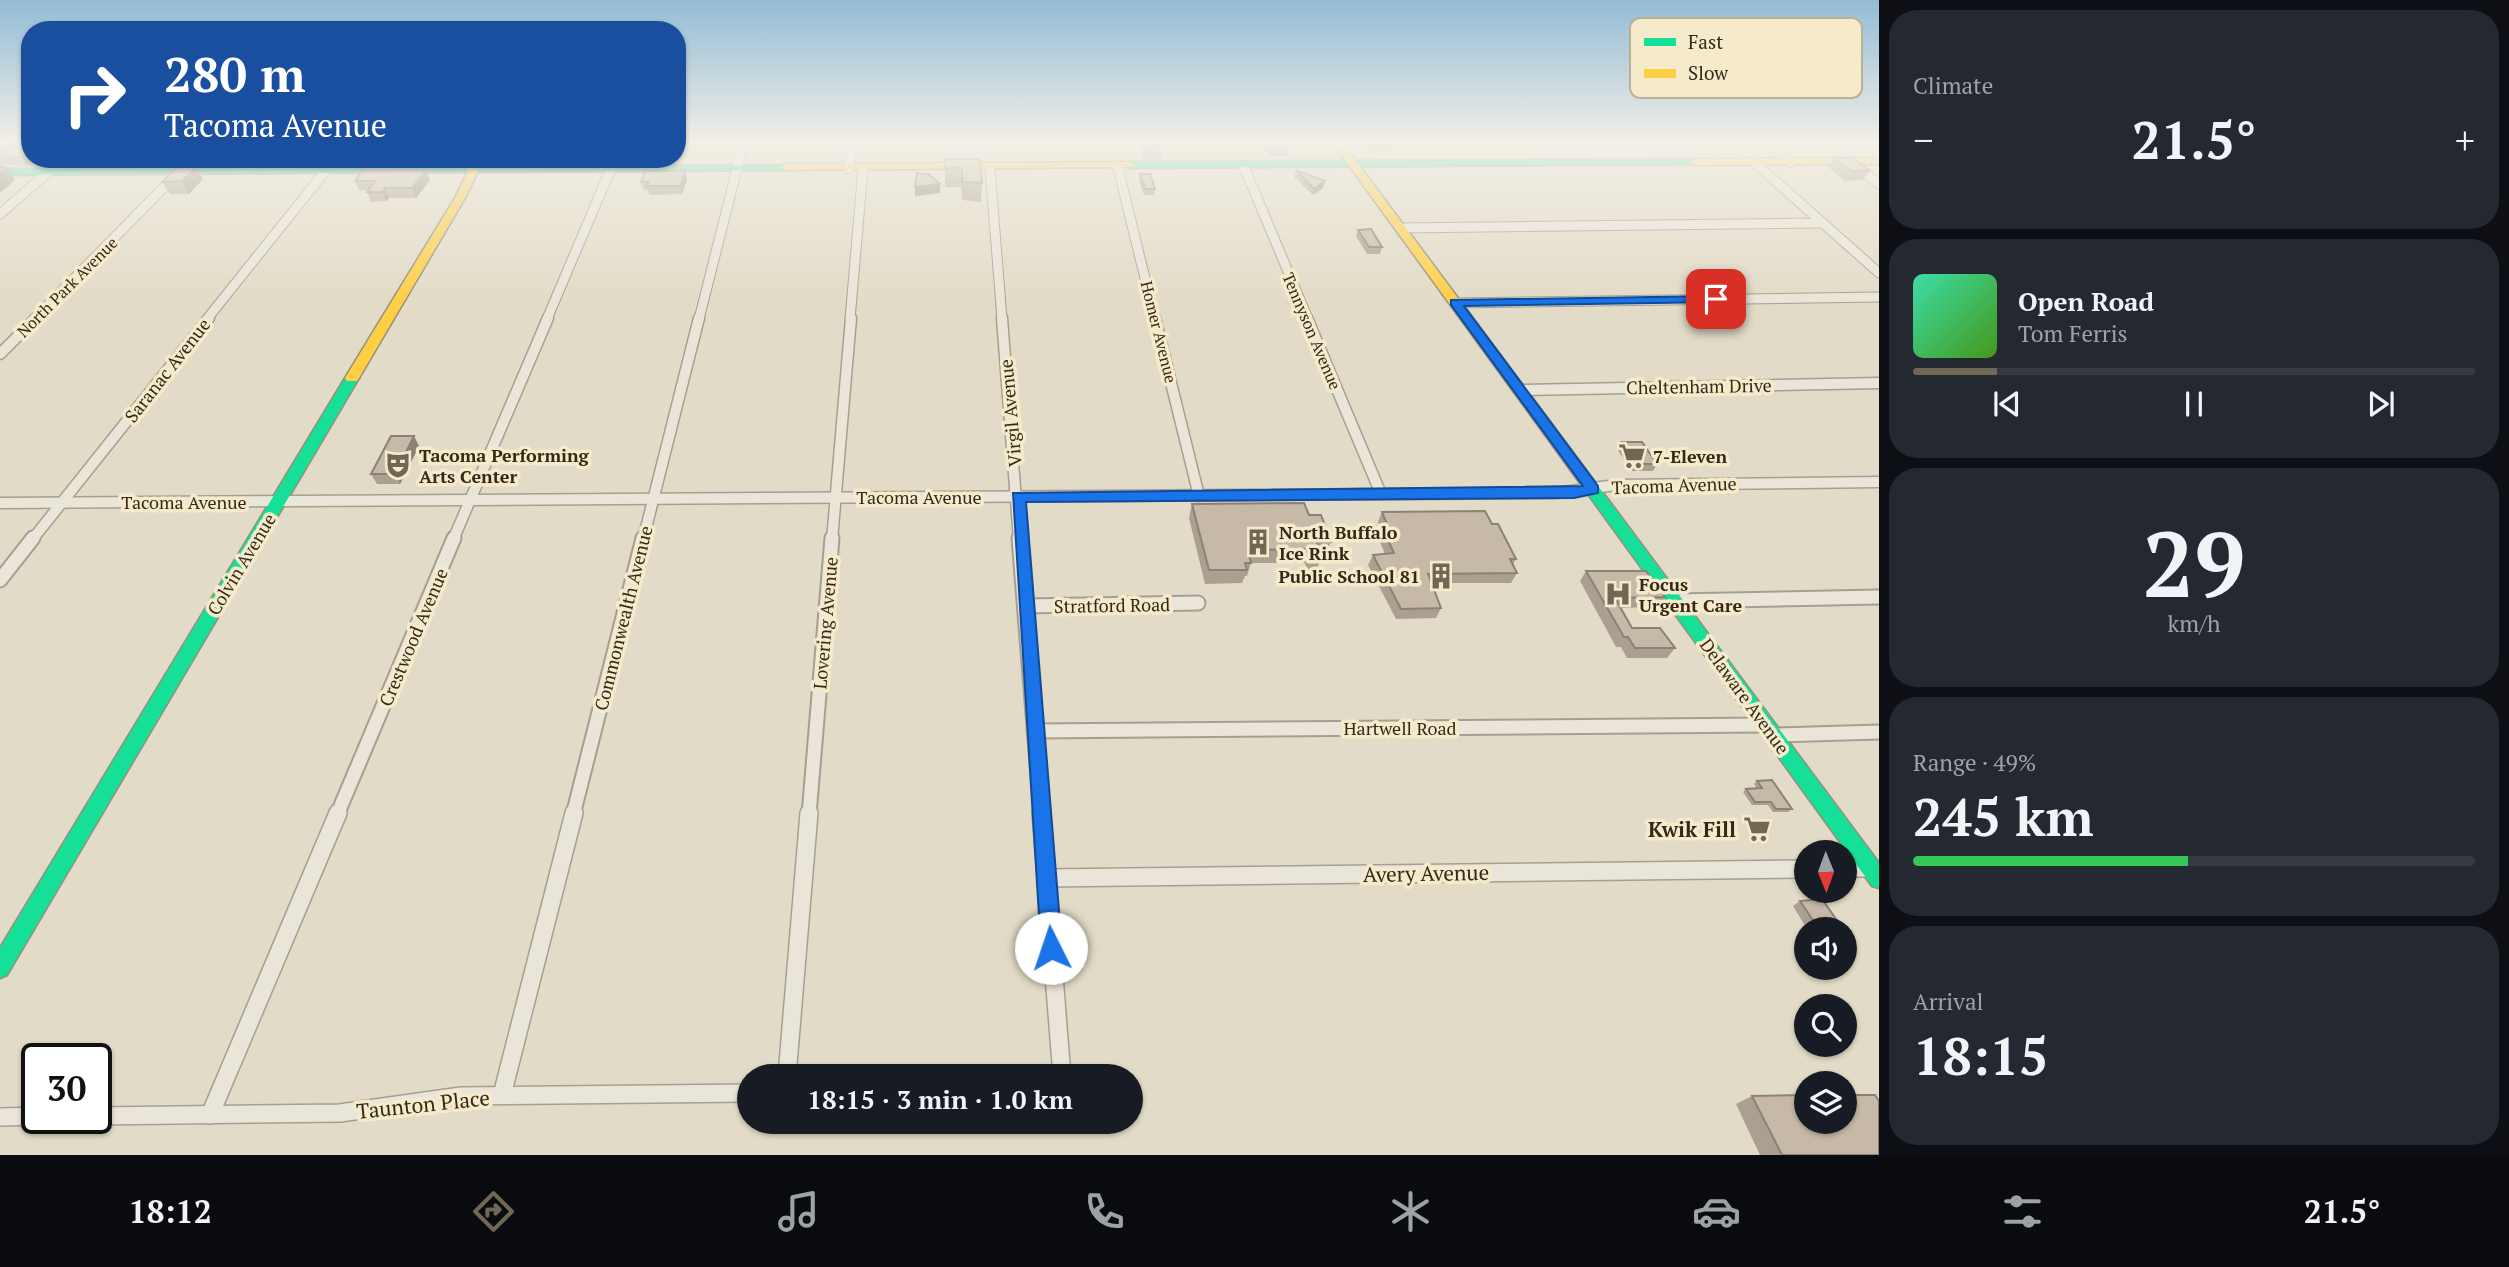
<!DOCTYPE html>
<meta charset="utf-8">
<style>
body{margin:0;font-family:"PT Serif",serif;background:#242831;color:#f1f3f6;height:100vh;display:flex;flex-direction:column;font-size:26px;white-space:nowrap}
*{box-sizing:border-box;margin:0}
p{font-size:23px;color:#9ea1a6}
.icon{flex:none;width:38px;height:38px;fill:none;stroke:currentColor;stroke-width:2;stroke-linecap:round;stroke-linejoin:round}
.map{position:relative;flex:1;overflow:hidden}
.drawer{display:flex;flex-direction:column;gap:10px;padding:10px;background:#0d0f14;width:630px}
.drawer>*{flex:none}
.top-card{position:absolute;left:21px;top:21px;width:665px;height:147px;border-radius:28px;box-shadow:0 2px 5px #0004;background:#1a4fa0;color:#fff;overflow:hidden}
.needle{width:46px;rotate:179deg}
.fabs{position:absolute;left:1794px;top:840px;display:grid;gap:14px}
.fabs a{display:grid;place-items:center;width:63px;height:63px;border-radius:50%;background:#171b24;box-shadow:0 2px 5px #0004;font-size:35px}
.speed{position:absolute;left:21px;top:1043px;display:flex;gap:14px;font-size:35px;font-weight:700;text-align:center}
.speed>*{display:grid;place-content:center;width:91px;height:91px;border-radius:50%;background:#171b24;box-shadow:0 2px 5px #0004;line-height:1}
.speed .limit{border:4px solid #111;border-radius:10px;background:#fff;color:#111}
.pin{position:absolute;display:grid;place-items:center;width:60px;height:60px;color:#fff;margin:-30px;border-radius:14px;box-shadow:0 4px 10px #0006}
.me{position:absolute;width:77px;margin:-38px;rotate:356deg;stroke-linejoin:round;filter:drop-shadow(0 0 5px #0008)}
.turn{display:flex;align-items:center;gap:24px;height:147px;padding:0 28px;font-size:32px}
.turn .icon{width:91px;height:91px;stroke-width:2.5}
.turn b{display:block;font-size:49px;line-height:60px}
.big{font-size:52px;font-weight:600;line-height:1.1}
.drawer .widget{flex:1;display:flex;flex-direction:column;justify-content:center;gap:10px;min-width:0;padding:0 24px;border-radius:28px;background:#242831}
.drawer .dial{align-items:center;gap:0}
.dial b{font-size:91px;line-height:1}
.song{display:flex;align-items:center;gap:21px}
.cover{width:84px;height:84px;border-radius:10px;background:linear-gradient(135deg,hsl(160 70% 55%),hsl(100 70% 35%))}
.played{height:7px;border-radius:4px;background:linear-gradient(90deg,#716757 15%,#363941 15%)}
.keys{display:flex;justify-content:space-around;direction:ltr}
.heat{display:flex;justify-content:space-between;align-items:center;font-size:38px;direction:ltr}
.charge{height:10px;border-radius:5px;background:linear-gradient(90deg,#34c759 49%,#363941 0)}
.trip{position:absolute;left:737px;top:1064px;width:406px;height:70px;border-radius:35px;background:#171b24;box-shadow:0 2px 5px #0004;font-weight:600;line-height:70px;text-align:center}
.menu{display:flex;height:112px;justify-content:space-around;align-items:center;background:#090b0e;color:#9ea1a6}
.menu .icon{width:49px;height:49px}
.menu .active{color:#716757}
.menu b{font-size:32px;color:#f1f3f6}
main{display:flex;flex:1;min-height:0}
.map>svg:first-child{display:block}
.lines{fill:none;stroke-linecap:round;stroke-linejoin:round}
.street-far3-casing{stroke:#a69f91;stroke-width:11}
.street-far2-casing{stroke:#a69f91;stroke-width:13}
.street-far1-casing{stroke:#a69f91;stroke-width:17}
.street-casing{stroke:#a69f91;stroke-width:20}
.fast-casing{stroke:#968f81;stroke-width:3}
.slow-casing{stroke:#968f81;stroke-width:3}
.street-far3{stroke:#eae5d9;stroke-width:9}
.street-far2{stroke:#eae5d9;stroke-width:10}
.street-far1{stroke:#eae5d9;stroke-width:13}
.street{stroke:#eae5d9;stroke-width:17}
.fast{fill:#16e098;fill-rule:evenodd}
.slow{fill:#ffcf43;fill-rule:evenodd}
.wall{fill:#aa9f90}
.shaded-wall{fill:#8b8276}
.building{fill:#c6b9a8;stroke:#8b8276;stroke-width:2}
.route{fill:#1a73e8;stroke:#114b97;stroke-width:2}
.labels{text-anchor:middle;dominant-baseline:central;stroke-width:7;stroke-linejoin:round;paint-order:stroke}
.far-street-label{font-size:16px;fill:#34281a;stroke:#f5ebcb}
.street-label{font-size:18px;fill:#34281a;stroke:#f5ebcb}
.poi-label{font-size:18px;font-weight:bold;fill:#34281a;stroke:#f5ebcb;text-anchor:start}
.near-poi-label{font-size:21px;font-weight:bold;fill:#34281a;stroke:#f5ebcb;text-anchor:end}
.near-street-label{font-size:21px;fill:#34281a;stroke:#f5ebcb}
.key{fill:#f5ebcb;stroke:#bbb096;stroke-width:2}
.key-label{font-size:19px;fill:#34281a}
</style>
<main>
<div class="map">
<svg width="1879" height="1155" viewBox="0 0 1879 1155">
<rect width="100%" height="100%" fill="#e2dbc7"/>
<g class="lines">
<!-- street-far3 casing -->
<g class="street-far3-casing">
<g id="street-far3">
<polyline points="960,141 962,169"/>
<polyline points="1763,141 1791,162"/>
<polyline points="1859,141 1879,154"/>
<polyline points="1754,162 1879,273"/>
<polyline points="1856,166 1879,184"/>
<polyline points="1244,167 1308,319"/>
<polyline points="1118,168 1155,319"/>
<polyline points="849,169 852,141"/>
<polyline points="990,169 1002,319"/>
<polyline points="0,214 63,159"/>
<polyline points="1400,228 1823,223"/>
<polyline points="1455,303 1879,297"/>
<polyline points="34,319 192,159"/>
<polyline points="207,319 335,159"/>
<polyline points="547,319 615,159"/>
<polyline points="699,319 744,141"/>
<polyline points="850,319 863,169"/>
</g>
</g>
<!-- street-far2 casing -->
<g class="street-far2-casing">
<g id="street-far2">
<polyline points="1002,318 1019,540"/>
<polyline points="1155,318 1199,496"/>
<polyline points="1307,318 1381,494"/>
<polyline points="0,354 36,318"/>
<polyline points="1519,390 1879,383"/>
<polyline points="0,503 1556,493 1616,485 1879,482"/>
<polyline points="32,540 209,318"/>
<polyline points="453,540 548,318"/>
<polyline points="643,540 699,318"/>
<polyline points="832,540 851,318"/>
</g>
</g>
<!-- street-far1 casing -->
<g class="street-far1-casing">
<g id="street-far1">
<polyline points="1019,538 1041,815"/>
<polyline points="0,580 33,538"/>
<polyline points="1675,601 1879,597"/>
<polyline points="1026,606 1198,603"/>
<polyline points="1034,731 1765,725"/>
<polyline points="1774,735 1879,732"/>
<polyline points="337,815 454,538"/>
<polyline points="573,815 643,538"/>
<polyline points="809,815 832,538"/>
</g>
</g>
<!-- street casing -->
<g class="street-casing">
<g id="street">
<polyline points="1041,813 1062,1076"/>
<polyline points="1844,868 1871,868"/>
<polyline points="1046,878 1806,869"/>
<polyline points="787,1076 809,813"/>
<polyline points="502,1095 574,813"/>
<polyline points="210,1115 338,813"/>
<polyline points="96,1116 340,1113 461,1096 749,1093"/>
<polyline points="0,1117 37,1116"/>
</g>
</g>
<!-- fast casing -->
<g class="fast-casing">
<g id="fast">
<polygon points="1695,159 1699,160 1699,164 1129,168 1124,165 1129,162"/>
<polygon points="790,165 790,169 786,170 0,175 0,169"/>
<polygon points="352,374 359,378 7,975 0,978 0,948 345,378"/>
<polygon points="1540,414 1545,415 1879,863 1879,888 1872,886 1535,421 1533,418"/>
</g>
</g>
<!-- slow casing -->
<g class="slow-casing">
<g id="slow">
<polygon points="1331,141 1341,141 1545,415 1547,418 1545,421 1535,421"/>
<polygon points="1879,158 1879,164 1695,165 1690,162 1695,159"/>
<polygon points="471,161 475,162 478,171 465,198 359,378 357,381 347,381 345,378 455,198 468,171 466,164"/>
<polygon points="1129,162 1134,165 1133,167 786,170 781,167 786,164"/>
</g>
</g>
<!-- street-far3 -->
<use href="#street-far3" class="street-far3"/>
<!-- street-far2 -->
<use href="#street-far2" class="street-far2"/>
<!-- street-far1 -->
<use href="#street-far1" class="street-far1"/>
<!-- street -->
<use href="#street" class="street"/>
<!-- fast -->
<use href="#fast" class="fast"/>
<!-- slow -->
<use href="#slow" class="slow"/>
</g>
<!-- wall -->
<g class="wall">
<polygon points="0,141 17,141 19,145 27,166 0,165"/>
<polygon points="1142,141 1162,153 1161,159 1144,160 1141,147"/>
<polygon points="1265,141 1288,150 1286,156 1269,156 1264,146"/>
<polygon points="1364,141 1395,141 1392,151 1371,151 1364,142"/>
<polygon points="1689,141 1742,141 1739,145 1696,147"/>
<polygon points="1834,158 1870,171 1863,180 1845,181 1828,167"/>
<polygon points="110,159 145,159 141,164 113,164"/>
<polygon points="342,159 373,159 370,163 344,163"/>
<polygon points="567,159 586,159 585,162 568,163"/>
<polygon points="945,159 980,159 982,183 981,202 962,200 961,187 945,187"/>
<polygon points="196,167 203,179 189,194 170,194 162,182"/>
<polygon points="1296,170 1323,188 1313,195 1294,177"/>
<polygon points="1140,174 1155,189 1154,195 1144,195 1139,181"/>
<polygon points="687,179 682,194 649,195 648,190 643,190 641,182"/>
<polygon points="430,180 416,198 389,198 386,201 371,202 367,192 369,190 359,190 355,181"/>
<polygon points="1358,230 1382,247 1380,254 1367,254 1356,236"/>
<polygon points="1622,442 1657,464 1653,471 1632,471 1617,449"/>
<polygon points="419,446 400,484 377,484 371,474"/>
<polygon points="1192,504 1309,515 1331,542 1325,555 1322,555 1317,569 1307,570 1305,563 1251,563 1247,576 1245,576 1242,583 1205,584 1189,518"/>
<polygon points="1382,512 1492,524 1516,559 1513,564 1517,573 1511,583 1432,583 1441,608 1436,618 1396,619 1368,565 1373,555 1385,554 1377,535 1380,527 1378,522"/>
<polygon points="1586,571 1665,597 1658,607 1620,608 1632,628 1675,648 1667,658 1627,658 1621,647 1616,647 1580,581"/>
<polygon points="1757,781 1792,809 1788,812 1773,812 1768,805 1752,805 1743,792 1746,789 1757,789 1754,784"/>
<polygon points="1800,901 1843,929 1807,929 1793,906"/>
<polygon points="1752,1096 1879,1155 1760,1155 1736,1104"/>
</g>
<!-- shaded-wall -->
<g class="shaded-wall">
<polygon points="9,141 17,141 20,145 6,143"/>
<polygon points="30,151 30,159 36,159 27,166 22,158"/>
<polygon points="138,159 145,159 141,164"/>
<polygon points="196,167 203,179 189,194 182,181"/>
<polygon points="7,168 15,180 1,192 0,191 0,173"/>
<polygon points="426,170 430,180 416,198 412,188"/>
<polygon points="685,171 687,179 682,194 681,186"/>
<polygon points="1325,181 1323,188 1313,195 1314,189"/>
<polygon points="940,184 940,193 915,196 915,187"/>
<polygon points="385,188 389,198 386,201 382,192"/>
<polygon points="414,436 419,446 400,484 395,474"/>
</g>
<!-- building -->
<g class="building">
<polygon points="0,141 9,141 6,143 30,146 30,151 22,158 0,157"/>
<polygon points="1142,141 1156,141 1162,153 1145,153"/>
<polygon points="1266,141 1283,141 1288,150 1270,150"/>
<polygon points="1834,158 1853,158 1870,171 1851,171"/>
<polygon points="945,159 980,159 982,183 962,182 962,168 945,168"/>
<polygon points="0,166 7,168 0,173"/>
<polygon points="196,167 182,181 162,182 176,168"/>
<polygon points="426,170 412,188 385,188 382,192 367,192 375,181 355,181 362,171"/>
<polygon points="1296,170 1325,181 1314,189"/>
<polygon points="645,171 685,171 681,186 647,186 649,182 641,182"/>
<polygon points="917,173 928,174 940,184 915,187"/>
<polygon points="1140,174 1150,174 1155,189 1145,189"/>
<polygon points="1371,229 1382,247 1369,247 1358,230"/>
<polygon points="391,436 414,436 395,474 371,474"/>
<polygon points="1622,442 1642,442 1657,464 1637,464"/>
<polygon points="1304,503 1309,515 1321,515 1331,542 1317,542 1322,556 1312,556 1310,549 1248,550 1251,563 1245,563 1247,570 1209,570 1192,504"/>
<polygon points="1485,511 1492,524 1498,524 1516,559 1510,559 1517,573 1428,574 1441,608 1401,609 1373,555 1394,553 1381,525 1387,524 1382,512"/>
<polygon points="1586,571 1646,571 1665,597 1615,598 1632,628 1660,628 1675,648 1635,648 1628,637 1624,637"/>
<polygon points="1772,780 1792,809 1776,809 1771,802 1755,802 1746,789 1762,788 1757,781"/>
<polygon points="1822,899 1843,929 1819,929 1800,901"/>
<polygon points="1844,932 1850,941 1844,941"/>
<polygon points="1806,1095 1806,1122 1844,1122 1844,1095 1875,1095 1879,1101 1879,1155 1782,1155 1752,1096"/>
</g>
<!-- sky -->
<linearGradient id="sky" x2="0" y2="1"><stop stop-color="#93bcd6"/><stop offset="0.47" stop-color="#f2efe6"/><stop offset="1" stop-color="#f2efe6" stop-opacity="0"/></linearGradient>
<rect width="1879" height="303" fill="url(#sky)"/>
<!-- route -->
<polygon class="route" points="1716,296 1720,297 1720,302 1464,306 1598,486 1598,493 1574,498 1026,502 1062,948 1058,955 1051,958 1044,955 1041,948 1013,493 1583,486 1451,305 1451,300"/>
<!-- icons -->
<defs>
<g id="supermarket-bare" transform="scale(2.1)"><path d="M-6-5.5h2.5l.6 2H6L4.5 2H-2.5L-4.4-4H-6ZM-1.5 3.2a1.3 1.3 0 1 0 .1 0ZM3 3.2a1.3 1.3 0 1 0 .1 0Z" fill="#716757" stroke="#f5ebcb" stroke-width="2.5" paint-order="stroke"/></g>
<g id="theatre-bare" transform="scale(2.1)"><path d="M-5-5.5Q0-4 5-5.5V0Q5 5 0 6Q-5 5-5 0ZM-3.3-2.5H-1v1.5H-3.3ZM1-2.5H3.3v1.5H1ZM-2.8 1Q0 5.5 2.8 1Z" fill="#716757" stroke="#f5ebcb" stroke-width="2.5" paint-order="stroke"/></g>
<g id="building-bare" transform="scale(2.1)"><path d="M-4-6H4V6H1V3H-1V6H-4ZM-2.5-4.3h1.7v1.8h-1.7ZM.8-4.3h1.7v1.8H.8ZM-2.5-1h1.7V.8h-1.7ZM.8-1h1.7V.8H.8Z" fill="#716757" stroke="#f5ebcb" stroke-width="2.5" paint-order="stroke"/></g>
<g id="hospital-bare" transform="scale(2.1)"><path d="M-5-5h3v3.5h4V-5h3V5h-3V1.5h-4V5h-3Z" fill="#716757" stroke="#f5ebcb" stroke-width="2.5" paint-order="stroke"/></g>
</defs>
<g fill-rule="evenodd">
<use href="#supermarket-bare" x="1632" y="456"/>
<use href="#theatre-bare" x="398" y="465"/>
<use href="#building-bare" x="1258" y="542"/>
<use href="#building-bare" x="1441" y="576"/>
<use href="#hospital-bare" x="1618" y="594"/>
<use href="#supermarket-bare" x="1757" y="829"/>
</g>
<g class="labels">
<!-- far-street labels -->
<g class="far-street-label">
<text transform="translate(67 287) rotate(-45)">North Park Avenue</text>
<text transform="translate(1312 331) rotate(67)">Tennyson Avenue</text>
<text transform="translate(1159 332) rotate(76)">Homer Avenue</text>
</g>
<!-- street labels -->
<g class="street-label">
<text transform="translate(167 370) rotate(-52)">Saranac Avenue</text>
<text transform="translate(1699 386) rotate(-1)">Cheltenham Drive</text>
<text transform="translate(1010 413) rotate(-95)">Virgil Avenue</text>
<text transform="translate(1674 485) rotate(-2)">Tacoma Avenue</text>
<text x="919" y="497">Tacoma Avenue</text>
<text x="184" y="502">Tacoma Avenue</text>
<text transform="translate(241 564) rotate(-59)">Colvin Avenue</text>
<text transform="translate(1112 605) rotate(-1)">Stratford Road</text>
<text transform="translate(623 618) rotate(-76)">Commonwealth Avenue</text>
<text transform="translate(825 623) rotate(-85)">Lovering Avenue</text>
<text transform="translate(413 637) rotate(-67)">Crestwood Avenue</text>
<text transform="translate(1745 696) rotate(54)">Delaware Avenue</text>
<text x="1400" y="728">Hartwell Road</text>
</g>
<!-- poi labels -->
<g class="poi-label">
<text x="419" y="455">Tacoma Performing<tspan x="419" dy="21">Arts Center</tspan></text>
<text x="1653" y="456">7-Eleven</text>
<text x="1279" y="532">North Buffalo<tspan x="1279" dy="21">Ice Rink</tspan></text>
<text x="1420" y="576" text-anchor="end">Public School 81</text>
<text x="1639" y="584">Focus<tspan x="1639" dy="21">Urgent Care</tspan></text>
</g>
<!-- near-poi labels -->
<g class="near-poi-label">
<text x="1736" y="829">Kwik Fill</text>
</g>
<!-- near-street labels -->
<g class="near-street-label">
<text transform="translate(1426 873) rotate(-1)">Avery Avenue</text>
<text transform="translate(423 1104) rotate(-6)">Taunton Place</text>
</g>
</g>
<!-- legend -->
<rect x="1630" y="18" width="232" height="80" rx="10" class="key"/>
<rect x="1644" y="38" width="32" height="8" fill="#16e098"/>
<rect x="1644" y="69" width="32" height="9" fill="#ffcf43"/>
<g class="key-label">
<text x="1688" y="49">Fast</text>
<text x="1688" y="80">Slow</text>
</g>
</svg>
<div class="fabs">
<a><svg class="needle" viewBox="-14 -14 28 28"><path d="M0-13l5 13h-10z" fill="#e53935"/><path d="M0 13l5-13h-10z" fill="#9ea1a6"/></svg></a>
<a><svg class="icon" aria-label="sound" viewBox="0 0 24 24"><path d="M4 9h4l5-4v14l-5-4H4zM17 9q2 3 0 6"/></svg></a>
<a><svg class="icon" aria-label="search" viewBox="0 0 24 24"><circle cx="10" cy="10" r="6"/><path d="M15 15l6 6"/></svg></a>
<a><svg class="icon" aria-label="layers" viewBox="0 0 24 24"><path d="M12 4l9 5-9 5-9-5zM3 14l9 5 9-5"/></svg></a>
</div>
<div class="speed"><div class="limit">30</div></div>
<div class="pin" style="left:1716px;top:299px;background:#d93025"><svg class="icon" aria-label="arrive" viewBox="0 0 24 24"><path d="M6 21V4h12l-3 4 3 4H6"/></svg></div>
<svg class="me" style="left:1051px;top:948px" viewBox="-20 -20 40 40"><circle r="19" fill="#fff"/><path d="M0-13L10 11 0 6-10 11z" fill="#1a73e8"/></svg>
<div class="trip">18:15 · 3 min · 1.0 km</div>
<div class="top-card">
<div class="turn"><svg class="icon" aria-label="right" viewBox="0 0 24 24"><path d="M7 20v-9h11M14 6l5 5-5 5"/></svg><div><b>280 m</b>Tacoma Avenue</div></div>
</div>
</div>
<section class="drawer">
<div class="widget"><p>Climate</p>
<div class="heat"><a>−</a><b class="big">21.5°</b><a>+</a></div>
</div>
<div class="widget">
<div class="song"><i class="cover"></i><div><b>Open Road</b><p>Tom Ferris</p></div></div>
<div class="played"></div>
<div class="keys"><svg class="icon" aria-label="previous" viewBox="0 0 24 24"><path d="M18 5L8 12l10 7zM5 5v14"/></svg><svg class="icon" aria-label="pause" viewBox="0 0 24 24"><path d="M8 5v14M16 5v14"/></svg><svg class="icon" aria-label="next" viewBox="0 0 24 24"><path d="M6 5l10 7-10 7zM19 5v14"/></svg></div>
</div>
<div class="widget dial"><b>29</b><p>km/h</p></div>
<div class="widget"><p>Range · 49%</p><b class="big">245 km</b><div class="charge"></div></div>
<div class="widget"><p>Arrival</p><b class="big">18:15</b></div>
</section>
</main>
<nav class="menu">
<b>18:12</b>
<svg class="icon active" aria-label="directions" viewBox="0 0 24 24"><path d="M12 3l9 9-9 9-9-9zM9 14v-3h6M13 9l2 2-2 2"/></svg>
<svg class="icon" aria-label="music" viewBox="0 0 24 24"><path d="M9 18V5l10-2v13"/><circle cx="6" cy="18" r="3"/><circle cx="16" cy="16" r="3"/></svg>
<svg class="icon" aria-label="phone" viewBox="0 0 24 24"><path d="M5 4h4l2 5-3 2q2 4 5 5l2-3 5 2v4C11 20 4 13 5 4z"/></svg>
<svg class="icon" aria-label="climate" viewBox="0 0 24 24"><path d="M12 3v18M4 7l16 10M4 17L20 7"/></svg>
<svg class="icon" aria-label="car" viewBox="0 0 24 24"><path d="M5 17H2v-5l4-1 3-4h7l3 4 3 1v5h-3M9 17h6M6 11h13"/><circle cx="7" cy="17" r="2"/><circle cx="17" cy="17" r="2"/></svg>
<svg class="icon" aria-label="filters" viewBox="0 0 24 24"><path d="M4 7h16M4 17h16"/><circle cx="9" cy="7" r="2"/><circle cx="15" cy="17" r="2"/></svg>
<b>21.5°</b>
</nav>
